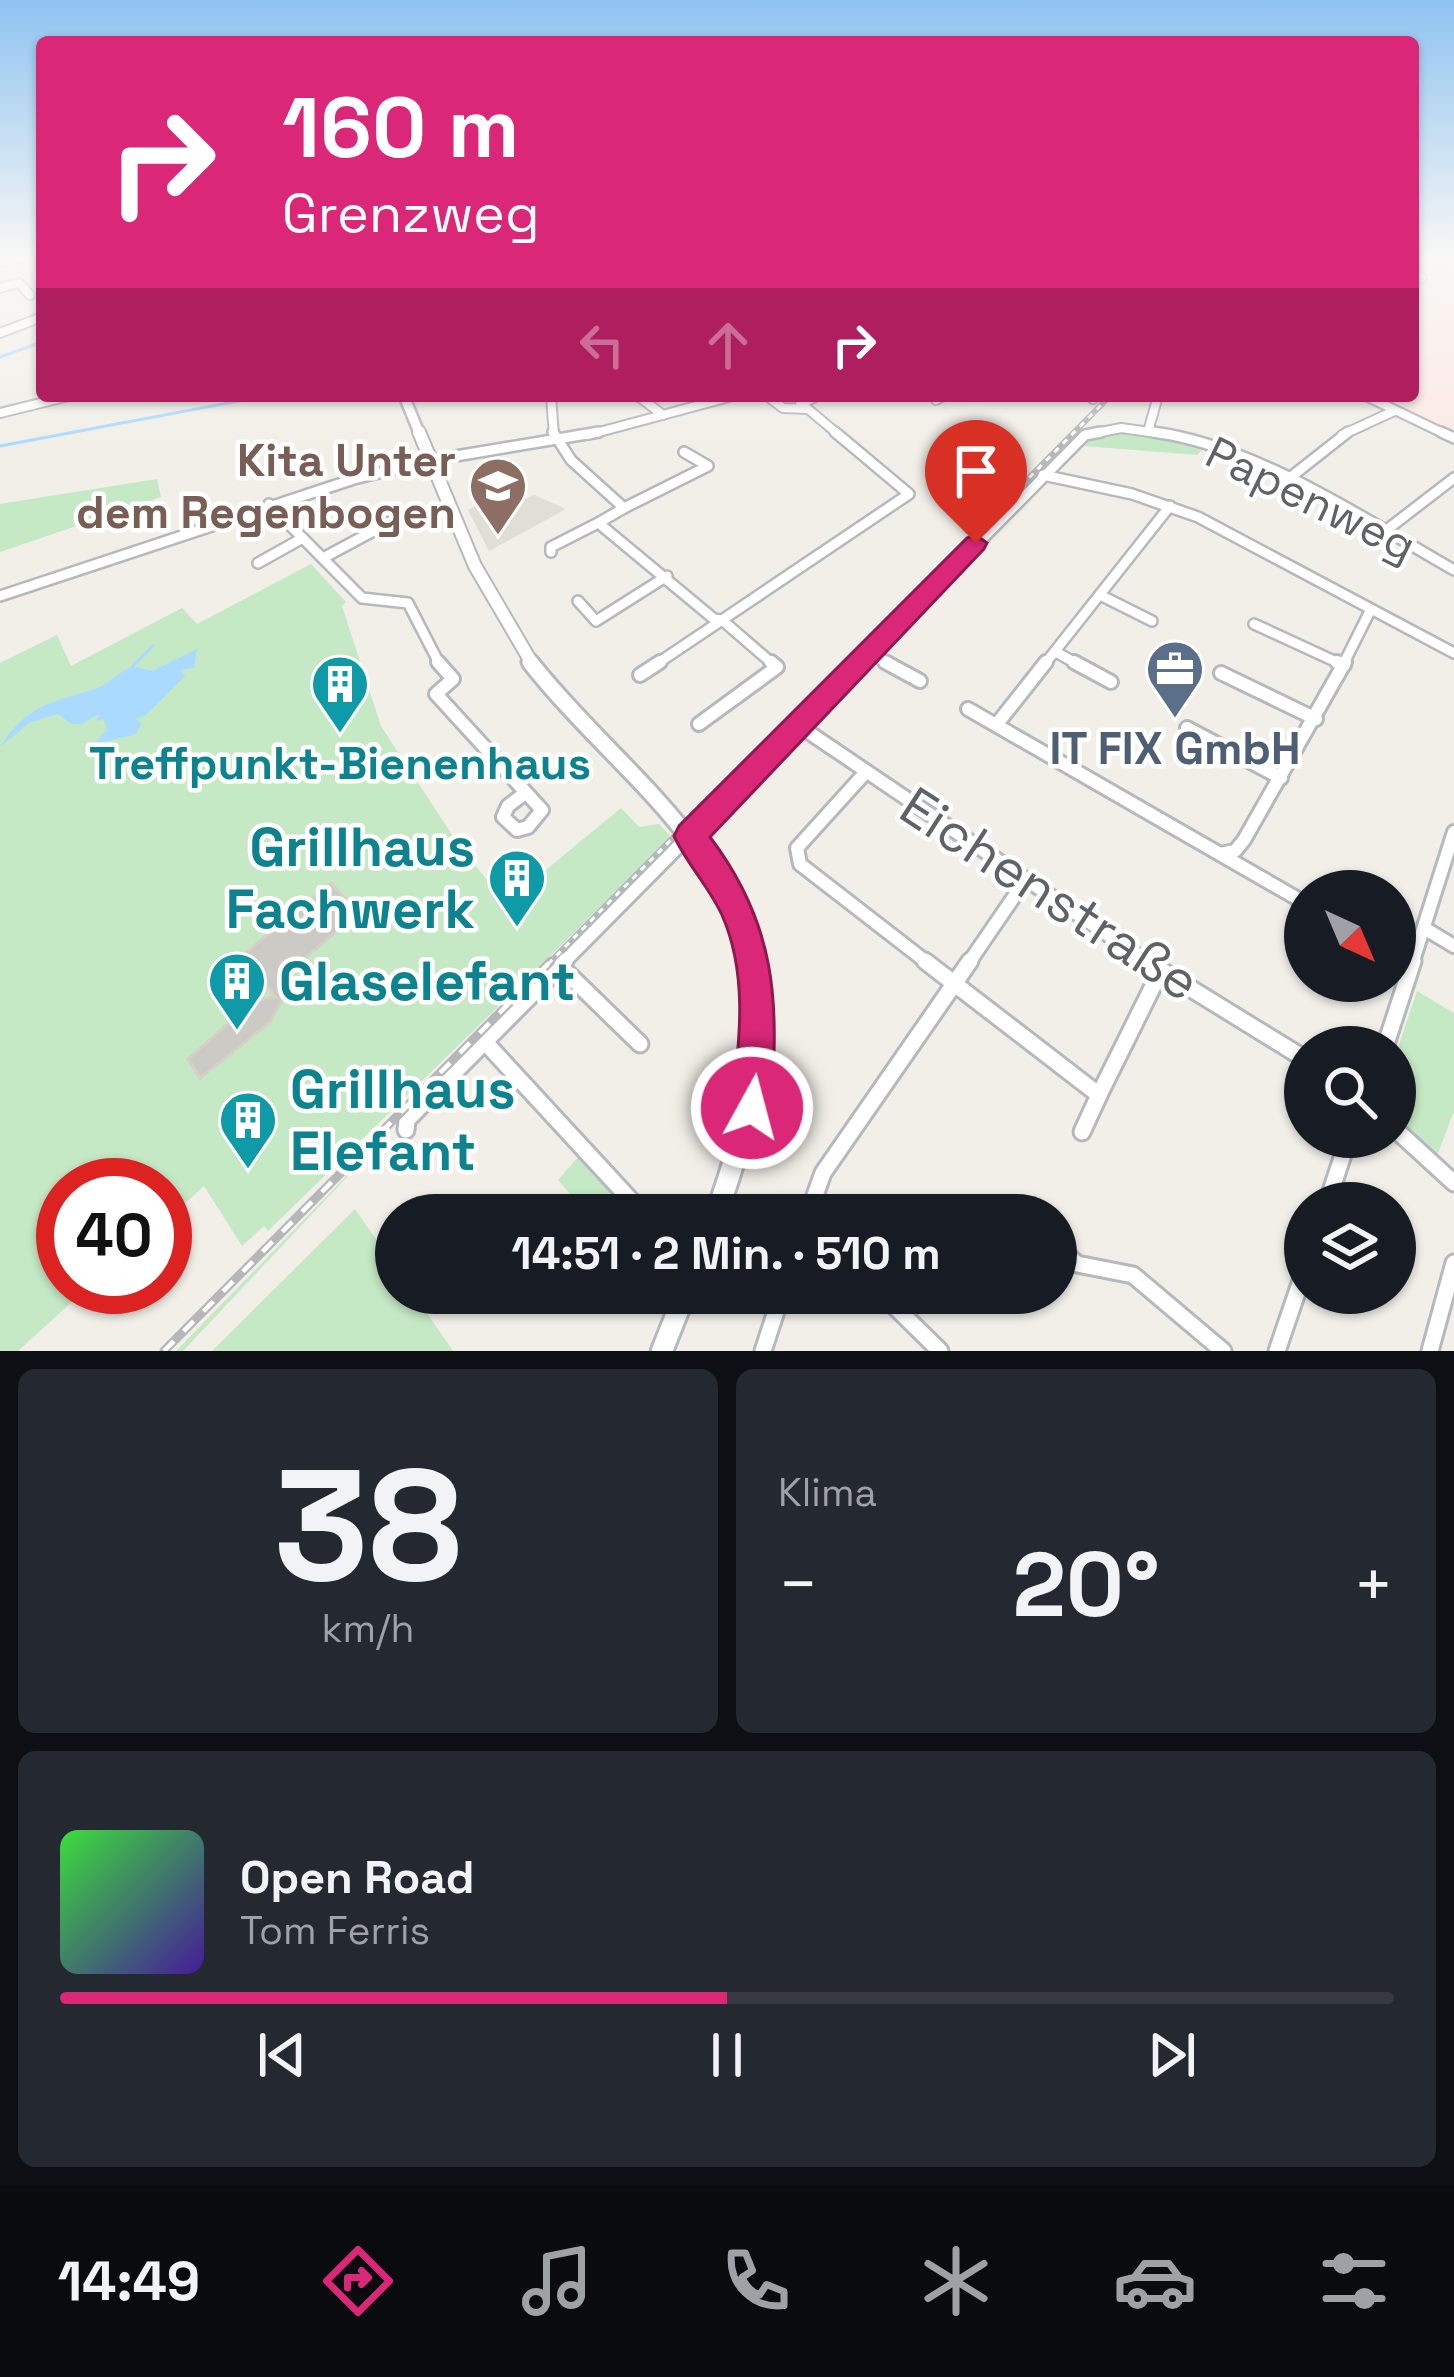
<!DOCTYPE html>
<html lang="de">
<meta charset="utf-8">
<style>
body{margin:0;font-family:"Space Grotesk",sans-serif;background:#242831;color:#f1f3f6;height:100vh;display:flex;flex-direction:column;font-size:45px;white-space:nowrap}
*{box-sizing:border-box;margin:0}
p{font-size:39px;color:#9ea1a6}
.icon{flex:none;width:66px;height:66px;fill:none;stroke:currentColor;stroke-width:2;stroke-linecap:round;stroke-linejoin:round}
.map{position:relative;height:1351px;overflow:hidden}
.panel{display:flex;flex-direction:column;gap:18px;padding:18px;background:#0d0f14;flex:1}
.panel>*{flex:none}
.hud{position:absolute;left:36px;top:36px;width:1383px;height:366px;border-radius:12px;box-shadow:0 3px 9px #0004;background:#db2777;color:#fff;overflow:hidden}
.needle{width:78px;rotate:136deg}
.fabs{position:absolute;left:1284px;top:870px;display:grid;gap:24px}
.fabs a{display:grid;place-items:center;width:132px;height:132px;border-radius:50%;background:#171b24;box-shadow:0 3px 9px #0004;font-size:60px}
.speed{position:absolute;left:36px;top:1158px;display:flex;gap:24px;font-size:60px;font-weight:700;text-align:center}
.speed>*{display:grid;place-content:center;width:156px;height:156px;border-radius:50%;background:#171b24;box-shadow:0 3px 9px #0004;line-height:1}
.speed .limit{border:18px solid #d22;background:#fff;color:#111}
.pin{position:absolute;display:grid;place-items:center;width:102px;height:102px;color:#fff;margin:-123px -51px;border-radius:50% 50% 50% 0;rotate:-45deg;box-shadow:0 0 12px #0007}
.pin .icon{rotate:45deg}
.me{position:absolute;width:132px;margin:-66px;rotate:7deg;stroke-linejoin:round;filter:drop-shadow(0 0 9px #0008)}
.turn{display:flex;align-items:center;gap:42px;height:252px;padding:0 48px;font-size:54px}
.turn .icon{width:156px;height:156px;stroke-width:2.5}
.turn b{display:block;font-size:84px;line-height:102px}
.lanes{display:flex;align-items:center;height:114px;padding:0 48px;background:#0003;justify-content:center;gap:60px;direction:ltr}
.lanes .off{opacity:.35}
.big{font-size:90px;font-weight:600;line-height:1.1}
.panel .widget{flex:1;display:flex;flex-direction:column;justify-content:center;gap:18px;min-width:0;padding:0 42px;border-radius:18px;background:#242831}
.panel .dial{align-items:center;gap:0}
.dial b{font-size:156px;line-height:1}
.song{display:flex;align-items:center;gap:36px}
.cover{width:144px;height:144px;border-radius:18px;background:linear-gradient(135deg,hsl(120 70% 55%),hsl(260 70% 35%))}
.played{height:12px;border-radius:6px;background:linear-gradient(90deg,#db2777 50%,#363941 50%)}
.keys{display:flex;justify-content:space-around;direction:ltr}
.heat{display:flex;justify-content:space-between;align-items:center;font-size:66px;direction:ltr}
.panel .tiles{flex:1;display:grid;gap:18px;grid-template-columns:1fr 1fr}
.widget:last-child{grid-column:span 2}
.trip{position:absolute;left:375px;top:1194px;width:702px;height:120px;border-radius:60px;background:#171b24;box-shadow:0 3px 9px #0004;font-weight:600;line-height:120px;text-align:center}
.menu{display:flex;height:192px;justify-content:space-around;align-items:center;background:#090b0e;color:#9ea1a6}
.menu .icon{width:84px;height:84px}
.menu .active{color:#db2777}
.menu b{font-size:54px;color:#f1f3f6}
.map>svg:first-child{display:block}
.education{fill:#e1ded6}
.medical{fill:#fce8e6}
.green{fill:#c5e8c5}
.water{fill:#aadaff}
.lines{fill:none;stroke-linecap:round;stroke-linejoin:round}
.stream{stroke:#aadaff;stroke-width:3}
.building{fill:#cccac5;stroke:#d6d1c6;stroke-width:3}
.minor-far3-casing{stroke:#b5b8bc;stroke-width:12}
.minor-far2-casing{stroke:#b5b8bc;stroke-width:14}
.minor-far1-casing{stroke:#b5b8bc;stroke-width:18}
.minor-casing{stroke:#b5b8bc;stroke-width:21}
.tertiary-far3-casing{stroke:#b5b8bc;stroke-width:14}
.tertiary-far2-casing{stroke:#b5b8bc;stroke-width:16}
.tertiary-far1-casing{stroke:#b5b8bc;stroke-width:21}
.tertiary-casing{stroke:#b5b8bc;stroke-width:26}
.minor-far3{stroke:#fff;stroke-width:8}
.minor-far2{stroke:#fff;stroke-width:9}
.minor-far1{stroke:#fff;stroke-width:12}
.minor{stroke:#fff;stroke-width:15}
.tertiary-far3{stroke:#fff;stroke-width:9}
.tertiary-far2{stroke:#fff;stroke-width:12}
.tertiary-far1{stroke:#fff;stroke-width:15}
.tertiary{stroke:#fff;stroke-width:20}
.rail-far1-casing{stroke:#b6b7b8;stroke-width:6}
.rail-casing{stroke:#b6b7b8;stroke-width:9}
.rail-far1{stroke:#fff;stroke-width:3;stroke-dasharray:6;stroke-linecap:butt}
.rail{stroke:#fff;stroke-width:4.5;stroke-dasharray:14;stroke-linecap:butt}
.route{fill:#db2777;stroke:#8e194d;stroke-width:3}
.labels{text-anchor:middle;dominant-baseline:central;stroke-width:9;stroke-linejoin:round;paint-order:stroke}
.education-label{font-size:45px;font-weight:bold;fill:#785e54;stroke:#fff;text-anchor:end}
.street-label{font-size:45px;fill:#5f6368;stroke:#fff}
.service-label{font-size:45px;font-weight:bold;fill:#4e5e75;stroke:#fff}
.culture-label{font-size:45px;font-weight:bold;fill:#0d838f;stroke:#fff}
.near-culture-label{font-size:54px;font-weight:bold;fill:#0d838f;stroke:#fff;text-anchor:start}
.near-street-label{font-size:54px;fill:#5f6368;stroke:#fff}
</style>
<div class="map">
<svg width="1454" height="1351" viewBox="0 0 1454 1351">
<rect width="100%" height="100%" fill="#f1efe8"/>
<!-- education -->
<polygon class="education" points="534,495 566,509 489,551 468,510 485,501 498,513"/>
<!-- medical -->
<polygon class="medical" points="1454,287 1454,434 1373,396 1413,396 1413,317"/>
<!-- green -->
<g class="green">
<polygon points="1131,431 1202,450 1197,455 1084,446 1095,436"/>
<polygon points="157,479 161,497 0,552 0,504"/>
<polygon points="311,564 346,602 342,606 381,726 460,847 506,903 621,808 639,827 659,824 670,836 668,841 268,1231 264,1226 242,1246 204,1186 165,1222 165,1185 63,1185 63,1287 114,1287 94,1306 84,1291 18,1351 0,1351 0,663 57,635 71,666 182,608 197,624"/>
<polygon points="1417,991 1454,1013 1454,1111 1437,1156 1395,1117 1395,1057"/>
<polygon points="397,1124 183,1351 176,1351"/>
<polygon points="579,1156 614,1196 613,1215 589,1215 558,1180"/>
<polygon points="355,1209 396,1268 396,1293 413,1293 453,1351 212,1351"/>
</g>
<!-- water -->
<path class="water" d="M197 649 194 668 181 670 185 676 146 715 135 719 142 723 136 734 93 745 107 730 104 719 96 721 100 715C90 716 85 726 74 724 68 724 64 716 57 714L29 723 0 747C27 706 46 704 92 690 107 686 118 672 133 666L152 671Z"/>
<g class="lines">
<!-- stream -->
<g class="stream">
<polyline points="0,357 42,342"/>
<polyline points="0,446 265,396"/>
<polyline points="133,666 153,646"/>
</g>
</g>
<!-- building -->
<polygon class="building" points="331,883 358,913 280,979 287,991 270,1022 200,1078 188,1059 255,1000 275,997 243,955"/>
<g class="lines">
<!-- minor-far3 casing -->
<g class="minor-far3-casing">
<g id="minor-far3">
<polyline points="0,263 24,257"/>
<polyline points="1413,274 1422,278"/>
<polyline points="0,288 19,283 30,295"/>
<polyline points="0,333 42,317"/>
<polyline points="638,396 663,415"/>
<polyline points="767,396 783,408 808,409 839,435"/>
<polyline points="1089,396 1093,399"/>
<polyline points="1366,396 1447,435"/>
<polyline points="551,397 554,435"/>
<polyline points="936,400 944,396"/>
<polyline points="800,405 817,396"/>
<polyline points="0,413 69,396"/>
<polyline points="1149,428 1158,396"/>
<polyline points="588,435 733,396"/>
<polyline points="1086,435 1121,428 1171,435"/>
<polyline points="1342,435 1394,411"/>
</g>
</g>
<!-- minor-far2 casing -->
<g class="minor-far2-casing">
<g id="minor-far2">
<polyline points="553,432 571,460 624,508 600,522 602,526 714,619 722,620 909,494 835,432"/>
<path d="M1153 432C1255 445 1366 520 1454 570"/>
<polyline points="1441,432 1454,438"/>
<polyline points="1043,475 1132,494 1198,517 1454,653"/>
<polyline points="1287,480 1348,432"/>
<polyline points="269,504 362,598 408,603 440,665"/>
<polyline points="624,508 708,466 684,452"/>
<polyline points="1384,532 1454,478"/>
<polyline points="551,552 551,547 600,522"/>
<polyline points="323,558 405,514"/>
<polyline points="258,563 301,539"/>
<polyline points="1100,595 1152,621"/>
<polyline points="0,596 354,479 432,460 599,432"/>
<polyline points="578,601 596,621 667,576"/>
<polyline points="1254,624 1343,665"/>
<polyline points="868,652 891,665"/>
<polyline points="1056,652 1079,665"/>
<polyline points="655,665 722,620 774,665"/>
<polyline points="858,665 1085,435 1101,432"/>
<polyline points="1044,665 1170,506"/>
<polyline points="1343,665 1370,611"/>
</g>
</g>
<!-- minor-far1 casing -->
<g class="minor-far1-casing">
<g id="minor-far1">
<polyline points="438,662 453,679 436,694 542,810 528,827 517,830 503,817 508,806 525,793"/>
<polyline points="885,662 920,681"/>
<polyline points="1074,662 1111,682"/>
<polyline points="1337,662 1344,665"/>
<polyline points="1221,673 1316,719"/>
<polyline points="640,675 660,662"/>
<polyline points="968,709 1305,903"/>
<polyline points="699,724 777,667 771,662"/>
<polyline points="997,724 1046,662"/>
<polyline points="798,725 1151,964"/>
<polyline points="1187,728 1281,778"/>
<polyline points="865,773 797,848 800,864 929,964"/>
<polyline points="1220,854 1235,851 1244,840 1345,662"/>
<polyline points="1424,928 1454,946"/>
<polyline points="562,964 861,662"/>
<polyline points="968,964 1024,882"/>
<polyline points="1412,964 1454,832"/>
</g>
</g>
<!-- minor casing -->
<g class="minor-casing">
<g id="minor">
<polyline points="925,961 1099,1095 1161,970"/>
<polyline points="1146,961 1305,1059"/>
<polyline points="560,966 640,1044"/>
<polyline points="485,1042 639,1209"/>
<polyline points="1385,1047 1413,961"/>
<polyline points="1395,1129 1454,1183"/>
<polyline points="406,1130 407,1120 565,961"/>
<polyline points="1082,1132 1099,1095"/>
<polyline points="1327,1203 1349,1137"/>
<polyline points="808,1215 823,1173 970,961"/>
<polyline points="1056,1245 1077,1264 1133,1275 1223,1351"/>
<polyline points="881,1293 940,1351"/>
<polyline points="763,1351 782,1293"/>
<polyline points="1277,1351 1305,1269"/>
<polyline points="1430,1351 1454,1263"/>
</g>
</g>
<!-- tertiary-far3 casing -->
<g class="tertiary-far3-casing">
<polyline id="tertiary-far3" points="404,396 420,435"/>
</g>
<!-- tertiary-far2 casing -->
<g class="tertiary-far2-casing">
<polyline id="tertiary-far2" points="419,432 475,566 533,665"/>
</g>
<!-- tertiary-far1 casing -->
<g class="tertiary-far1-casing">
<path id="tertiary-far1" d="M530 662C611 765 717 830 752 964"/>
</g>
<!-- tertiary casing -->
<g class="tertiary-casing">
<g id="tertiary">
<path d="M716 1215C744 1136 772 1045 751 961"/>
<polyline points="662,1351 685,1293"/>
</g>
</g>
<!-- minor-far3 -->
<use href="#minor-far3" class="minor-far3"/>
<!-- minor-far2 -->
<use href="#minor-far2" class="minor-far2"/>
<!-- minor-far1 -->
<use href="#minor-far1" class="minor-far1"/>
<!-- minor -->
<use href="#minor" class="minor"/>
<!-- tertiary-far3 -->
<use href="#tertiary-far3" class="tertiary-far3"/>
<!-- tertiary-far2 -->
<use href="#tertiary-far2" class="tertiary-far2"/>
<!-- tertiary-far1 -->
<use href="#tertiary-far1" class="tertiary-far1"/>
<!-- tertiary -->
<use href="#tertiary" class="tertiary"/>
<!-- rail-far1 casing -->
<g class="rail-far1-casing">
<polyline id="rail-far1" points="548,964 1110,396"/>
</g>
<!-- rail casing -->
<g class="rail-casing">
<polyline id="rail" points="164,1351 551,961"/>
</g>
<!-- rail-far1 -->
<use href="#rail-far1" class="rail-far1"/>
<!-- rail -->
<use href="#rail" class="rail"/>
</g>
<!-- sky -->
<linearGradient id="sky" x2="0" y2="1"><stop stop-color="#8fc3f1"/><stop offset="0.58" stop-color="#f9f8f5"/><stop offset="1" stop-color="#f9f8f5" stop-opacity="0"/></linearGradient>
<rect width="1454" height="446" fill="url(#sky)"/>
<!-- route -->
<path class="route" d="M976 535 987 543 984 549 710 837C777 926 779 1001 771 1108L766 1122 752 1127 738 1122 732 1108C739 1045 749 976 722 915 709 887 687 864 674 836L679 826 967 538Z"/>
<!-- icons -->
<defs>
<g id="school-pin" transform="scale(3)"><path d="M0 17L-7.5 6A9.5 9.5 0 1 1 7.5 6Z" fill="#8d6e63" stroke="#fff"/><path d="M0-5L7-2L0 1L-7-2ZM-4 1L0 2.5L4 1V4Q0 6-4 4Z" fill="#fff"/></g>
<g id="office-pin" transform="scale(3)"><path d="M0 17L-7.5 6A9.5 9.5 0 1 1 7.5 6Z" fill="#5c6f8a" stroke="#fff"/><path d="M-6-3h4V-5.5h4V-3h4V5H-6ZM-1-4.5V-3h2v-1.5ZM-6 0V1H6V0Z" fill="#fff"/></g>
<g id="building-pin" transform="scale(3)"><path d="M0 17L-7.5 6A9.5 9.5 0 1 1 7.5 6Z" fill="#0f9aa8" stroke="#fff"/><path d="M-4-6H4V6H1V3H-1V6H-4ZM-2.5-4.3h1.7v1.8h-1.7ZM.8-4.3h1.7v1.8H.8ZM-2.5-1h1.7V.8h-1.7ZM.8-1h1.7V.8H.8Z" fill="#fff"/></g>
</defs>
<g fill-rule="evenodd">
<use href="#school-pin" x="498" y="486"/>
<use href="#office-pin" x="1175" y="669"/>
<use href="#building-pin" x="340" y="684"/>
<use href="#building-pin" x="517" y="878"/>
<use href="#building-pin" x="237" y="981"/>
<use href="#building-pin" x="248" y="1120"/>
</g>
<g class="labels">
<!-- education labels -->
<g class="education-label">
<text x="456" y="460">Kita Unter<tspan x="456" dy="52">dem Regenbogen</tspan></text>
</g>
<!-- street labels -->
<g class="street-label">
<text transform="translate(1311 499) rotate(26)">Papenweg</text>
</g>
<!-- service labels -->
<g class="service-label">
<text x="1175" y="748">IT FIX GmbH</text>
</g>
<!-- culture labels -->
<g class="culture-label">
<text x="340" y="763">Treffpunkt-Bienenhaus</text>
</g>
<!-- near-culture labels -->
<g class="near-culture-label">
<text x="475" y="847" text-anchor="end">Grillhaus<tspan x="475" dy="62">Fachwerk</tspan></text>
<text x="279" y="981">Glaselefant</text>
<text x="290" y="1089">Grillhaus<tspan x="290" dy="62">Elefant</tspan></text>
</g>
<!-- near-street labels -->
<g class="near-street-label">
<text transform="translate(1050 894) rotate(33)">Eichenstraße</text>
</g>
</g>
</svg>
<div class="fabs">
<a><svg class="needle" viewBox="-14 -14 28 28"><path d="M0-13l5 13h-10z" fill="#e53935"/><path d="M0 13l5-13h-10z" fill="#9ea1a6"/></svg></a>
<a><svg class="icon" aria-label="search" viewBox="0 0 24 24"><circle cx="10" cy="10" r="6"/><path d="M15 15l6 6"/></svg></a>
<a><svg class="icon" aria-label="layers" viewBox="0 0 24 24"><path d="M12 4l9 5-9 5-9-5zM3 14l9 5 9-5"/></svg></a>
</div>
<div class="speed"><div class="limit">40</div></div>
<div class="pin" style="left:976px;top:543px;background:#d93025"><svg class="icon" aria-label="arrive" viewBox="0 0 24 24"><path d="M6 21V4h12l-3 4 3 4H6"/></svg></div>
<svg class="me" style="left:752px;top:1108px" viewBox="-20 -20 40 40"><circle r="17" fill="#db2777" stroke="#fff" stroke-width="3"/><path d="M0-11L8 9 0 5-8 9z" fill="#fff"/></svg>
<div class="trip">14:51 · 2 Min. · 510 m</div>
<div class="hud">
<div class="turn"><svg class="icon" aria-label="right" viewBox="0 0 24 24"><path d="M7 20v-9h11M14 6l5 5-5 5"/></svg><div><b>160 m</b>Grenzweg</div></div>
<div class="lanes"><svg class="icon off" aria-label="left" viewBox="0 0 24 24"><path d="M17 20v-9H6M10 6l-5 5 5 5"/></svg><svg class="icon off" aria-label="ahead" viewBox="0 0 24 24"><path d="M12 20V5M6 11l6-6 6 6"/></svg><svg class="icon" aria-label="right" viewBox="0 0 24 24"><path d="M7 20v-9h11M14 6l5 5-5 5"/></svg></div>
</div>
</div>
<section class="panel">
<div class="tiles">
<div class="widget dial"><b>38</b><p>km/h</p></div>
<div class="widget"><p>Klima</p>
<div class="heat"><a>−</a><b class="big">20°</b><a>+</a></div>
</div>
<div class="widget">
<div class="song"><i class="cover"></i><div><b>Open Road</b><p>Tom Ferris</p></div></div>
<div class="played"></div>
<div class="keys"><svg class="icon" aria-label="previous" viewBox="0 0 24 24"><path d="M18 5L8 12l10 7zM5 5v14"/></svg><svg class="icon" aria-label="pause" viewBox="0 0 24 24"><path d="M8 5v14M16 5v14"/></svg><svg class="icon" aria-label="next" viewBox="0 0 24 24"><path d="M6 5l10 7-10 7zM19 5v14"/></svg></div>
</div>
</div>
</section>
<nav class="menu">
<b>14:49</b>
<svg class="icon active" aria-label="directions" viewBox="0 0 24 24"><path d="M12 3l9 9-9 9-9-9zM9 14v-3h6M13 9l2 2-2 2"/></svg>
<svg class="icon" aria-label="music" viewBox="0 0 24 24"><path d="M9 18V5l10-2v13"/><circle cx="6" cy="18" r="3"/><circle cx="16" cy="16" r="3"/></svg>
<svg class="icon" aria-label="phone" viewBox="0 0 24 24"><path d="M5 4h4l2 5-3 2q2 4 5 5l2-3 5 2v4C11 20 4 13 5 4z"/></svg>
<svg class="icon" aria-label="climate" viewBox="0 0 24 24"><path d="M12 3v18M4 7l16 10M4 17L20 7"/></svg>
<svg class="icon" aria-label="car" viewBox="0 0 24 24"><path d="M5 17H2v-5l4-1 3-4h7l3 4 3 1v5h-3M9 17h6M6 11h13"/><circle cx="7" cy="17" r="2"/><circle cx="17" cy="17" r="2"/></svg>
<svg class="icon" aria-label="filters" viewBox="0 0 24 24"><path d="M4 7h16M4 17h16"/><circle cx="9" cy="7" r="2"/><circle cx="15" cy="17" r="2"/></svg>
</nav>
